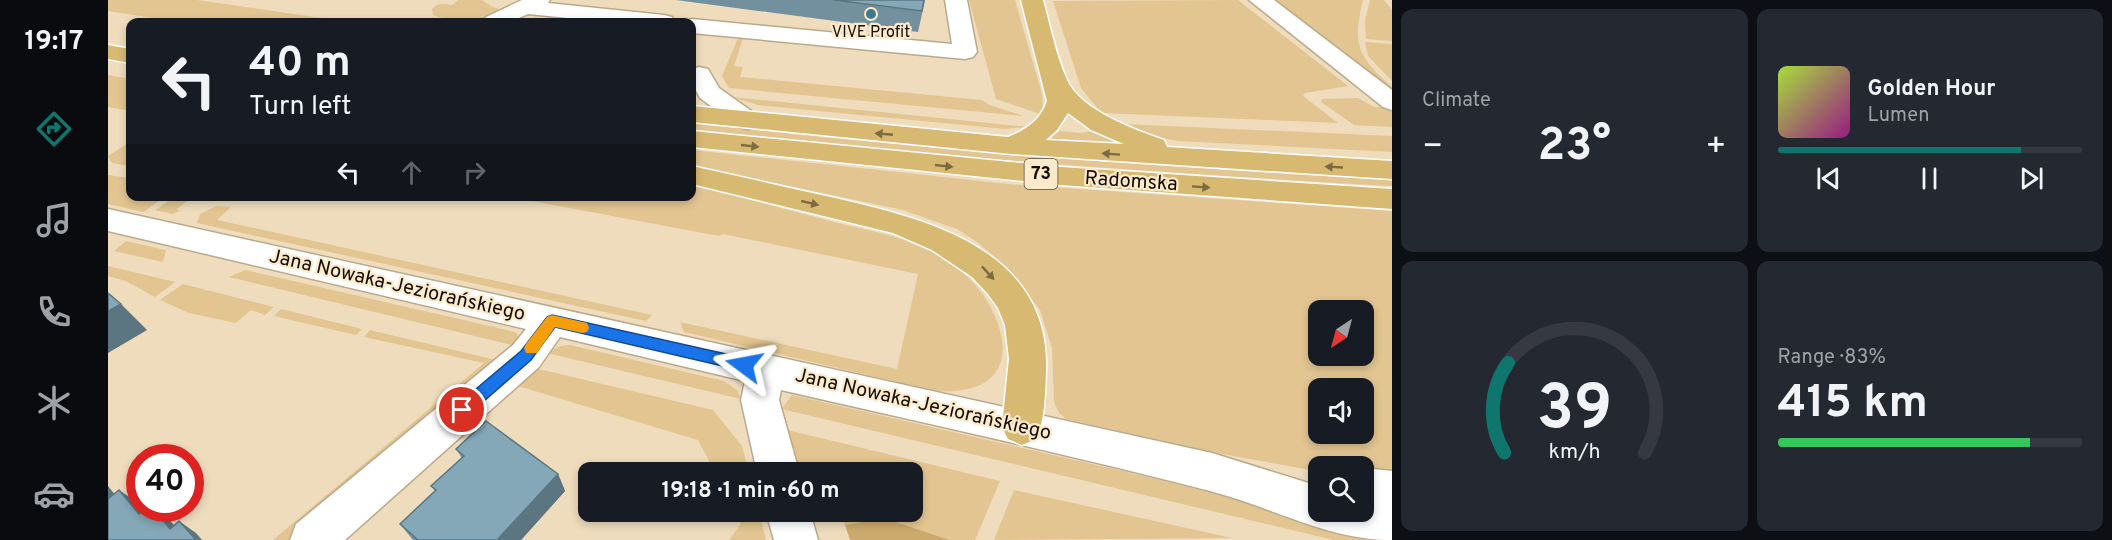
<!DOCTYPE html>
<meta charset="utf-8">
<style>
body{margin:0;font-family:Overpass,sans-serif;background:#242831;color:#f1f3f6;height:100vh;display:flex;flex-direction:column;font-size:22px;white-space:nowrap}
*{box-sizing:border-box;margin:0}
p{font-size:20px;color:#9ea1a6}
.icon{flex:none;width:33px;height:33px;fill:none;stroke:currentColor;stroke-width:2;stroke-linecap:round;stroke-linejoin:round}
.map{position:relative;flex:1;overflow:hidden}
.drawer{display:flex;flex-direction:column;gap:9px;padding:9px;background:#0d0f14;width:720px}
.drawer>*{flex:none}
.top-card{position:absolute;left:18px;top:18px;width:570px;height:183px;border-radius:12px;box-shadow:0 3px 9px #0003;background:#171b24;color:#f1f3f6;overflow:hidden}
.needle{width:39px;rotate:216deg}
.buttons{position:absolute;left:1200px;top:300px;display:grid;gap:12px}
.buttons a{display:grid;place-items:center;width:66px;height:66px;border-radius:12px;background:#171b24;box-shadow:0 3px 9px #0003;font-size:30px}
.speed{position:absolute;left:18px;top:444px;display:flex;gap:12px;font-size:30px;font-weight:700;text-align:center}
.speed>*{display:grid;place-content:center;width:78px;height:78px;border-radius:50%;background:#171b24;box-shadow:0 3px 9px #0003;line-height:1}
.speed .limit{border:9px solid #d22;background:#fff;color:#111}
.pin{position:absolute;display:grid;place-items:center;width:51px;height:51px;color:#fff;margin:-26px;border:3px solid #fff;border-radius:50%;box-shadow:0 2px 6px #0007}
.me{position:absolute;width:66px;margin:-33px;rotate:283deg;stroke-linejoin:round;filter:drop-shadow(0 0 4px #0008)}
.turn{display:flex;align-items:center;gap:21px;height:126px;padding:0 24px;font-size:27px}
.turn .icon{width:78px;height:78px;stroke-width:2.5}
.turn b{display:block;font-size:42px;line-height:51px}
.lanes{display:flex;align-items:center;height:57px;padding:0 24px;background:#0003;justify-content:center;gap:30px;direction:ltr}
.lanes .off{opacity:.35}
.big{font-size:45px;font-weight:700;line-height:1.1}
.drawer .widget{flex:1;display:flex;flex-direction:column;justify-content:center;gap:9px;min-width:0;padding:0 21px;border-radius:12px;background:#242831}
.drawer .dial{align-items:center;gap:0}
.dial svg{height:156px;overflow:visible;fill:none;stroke:#363941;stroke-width:7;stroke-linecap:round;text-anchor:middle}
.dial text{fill:#f1f3f6;stroke:none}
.song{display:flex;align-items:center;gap:18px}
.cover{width:72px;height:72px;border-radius:9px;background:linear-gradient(135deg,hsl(80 70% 55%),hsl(310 70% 35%))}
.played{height:6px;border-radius:3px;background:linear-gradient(90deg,#0f766e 80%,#363941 80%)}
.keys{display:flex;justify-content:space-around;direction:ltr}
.heat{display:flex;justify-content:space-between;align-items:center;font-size:33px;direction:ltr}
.charge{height:9px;border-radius:4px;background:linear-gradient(90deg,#34c759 83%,#363941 0)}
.drawer .tiles{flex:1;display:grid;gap:9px;grid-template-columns:repeat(2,1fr)}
.trip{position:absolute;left:470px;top:462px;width:345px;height:60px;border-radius:12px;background:#171b24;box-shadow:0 3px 9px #0003;font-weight:700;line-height:60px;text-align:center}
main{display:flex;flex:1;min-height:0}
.tab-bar{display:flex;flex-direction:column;width:108px;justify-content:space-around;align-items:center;background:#090b0e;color:#9ea1a6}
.tab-bar .icon{width:42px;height:42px}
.tab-bar .current{color:#0f766e}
.tab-bar b{font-size:27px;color:#f1f3f6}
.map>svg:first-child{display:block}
.green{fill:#e2c591;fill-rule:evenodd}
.forest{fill:#ccaa6e}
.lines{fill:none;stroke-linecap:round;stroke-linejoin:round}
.minor-casing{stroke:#baa98b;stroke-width:3}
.major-casing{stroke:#fff;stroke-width:3}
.minor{fill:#fff;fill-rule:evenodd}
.major{fill:#d7b971;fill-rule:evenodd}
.wall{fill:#72909e}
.shaded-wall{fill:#5c7681}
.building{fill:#84a8b8;stroke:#5c7681;stroke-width:1.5}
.oneway{fill:#7e6b40}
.route{fill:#1a73e8;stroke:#114b97;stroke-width:1.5}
.slow{fill:#f59e0b}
.poi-dot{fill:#3d7991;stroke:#fceaca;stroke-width:2}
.labels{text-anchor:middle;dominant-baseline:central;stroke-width:4.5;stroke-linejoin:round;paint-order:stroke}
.far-poi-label{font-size:16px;fill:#120c03;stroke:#fceaca}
.shield{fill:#fceaca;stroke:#584f3f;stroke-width:1.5}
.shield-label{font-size:18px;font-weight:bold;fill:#120c03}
.street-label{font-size:20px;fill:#120c03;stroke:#fceaca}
</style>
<main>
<nav class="tab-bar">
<b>19:17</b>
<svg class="icon current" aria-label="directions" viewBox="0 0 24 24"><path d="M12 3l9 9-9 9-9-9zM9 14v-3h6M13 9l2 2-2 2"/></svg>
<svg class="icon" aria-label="music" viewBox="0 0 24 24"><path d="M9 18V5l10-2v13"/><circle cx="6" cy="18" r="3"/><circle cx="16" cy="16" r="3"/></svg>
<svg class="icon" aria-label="phone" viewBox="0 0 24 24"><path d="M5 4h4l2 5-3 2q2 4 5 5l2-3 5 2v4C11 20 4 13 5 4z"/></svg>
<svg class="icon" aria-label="climate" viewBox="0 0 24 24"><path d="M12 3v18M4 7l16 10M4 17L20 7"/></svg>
<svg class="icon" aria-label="car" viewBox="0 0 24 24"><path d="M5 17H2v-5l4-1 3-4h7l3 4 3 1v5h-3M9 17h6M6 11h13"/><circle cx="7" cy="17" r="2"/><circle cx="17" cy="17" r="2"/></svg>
</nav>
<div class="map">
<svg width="1284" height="540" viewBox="0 0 1284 540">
<rect width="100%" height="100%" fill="#eedcbd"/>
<!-- green -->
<g class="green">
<polygon points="0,0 89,0 242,22 72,22 0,11"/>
<path d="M350 0H374L383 6 396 11C367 25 357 26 325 15L324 9C330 2 336 4 344 5Z"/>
<polygon points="861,0 907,0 934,94 935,115 888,99"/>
<polygon points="1130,0 1240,86 1197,93 1195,96 1230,123 996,113 990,109 973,88 945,1"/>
<path d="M1168 0H1255C1244 45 1250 57 1284 87V90Z"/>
<polygon points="1262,0 1276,0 1284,10 1284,41 1258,39 1257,21"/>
<polygon points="630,38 635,38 626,66 635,67 632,77 874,100 882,105 915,116 621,88 614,76"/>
<polygon points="1257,42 1284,44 1284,81 1260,56"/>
<polygon points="0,75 22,79 22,111 0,107"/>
<polygon points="624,97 920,127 897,129 650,105"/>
<polygon points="1250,98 1266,107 1284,108 1284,127 1246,125 1213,102 1214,99"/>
<path d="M584 123C816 150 1050 167 1284 180V186C1050 173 816 157 584 129Z"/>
<polygon points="1015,124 1284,136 1284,152 1071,141 1036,135"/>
<polygon points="990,130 1015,142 1017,145 949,141 943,138 952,131 973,133"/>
<polygon points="22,142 22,166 4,163 0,156"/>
<path d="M584 150 901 184 1284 211V479L1256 476V466H1210V471L1202 470 1114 454 958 419 951 413 946 402 944 348 932 310 902 271 869 242 849 229 795 210 584 166ZM1210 310H1256V356H1210ZM1210 388H1256V434H1210Z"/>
<polygon points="0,175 22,178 22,196 57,197 35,212 0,204"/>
<path d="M584 185C632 197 681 210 730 223 762 231 800 237 830 254 856 270 878 292 889 321 894 335 898 351 891 366 881 390 850 392 828 391L576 332 572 322 789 369 810 274 615 234 611 236 403 197 584 196Z"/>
<polygon points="66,197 84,197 69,209 72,211 64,214 47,210"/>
<polygon points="108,206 123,207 109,220 544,315 538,321 89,223 92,214"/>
<polygon points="18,241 58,250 55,262 6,251"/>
<polygon points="0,266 67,282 47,297 18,281 0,276"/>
<polygon points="137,270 407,332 414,340 412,347 121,277"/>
<polygon points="75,284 166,307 157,315 143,310 128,323 81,313 52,300"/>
<polygon points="173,309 254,329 248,335 166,316"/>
<polygon points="262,330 396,362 186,540 165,540 376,363 256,337"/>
<polygon points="462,345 616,381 629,390 633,399 439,353 452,346"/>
<polygon points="422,367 605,410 634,446 641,472 607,472 590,440 410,386"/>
<polygon points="684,395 1062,482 1284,540 1226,540 674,409"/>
<polygon points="675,429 892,481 867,540 842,540 776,518 737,525 733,512 804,512 804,472 687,472"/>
<polygon points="906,490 1124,538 886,540"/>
<polygon points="627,512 651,512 658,540 621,540 633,524"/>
</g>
<!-- forest -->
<polygon class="forest" points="776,518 842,540 742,540 737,525"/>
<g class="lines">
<!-- minor casing -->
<g class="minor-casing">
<g id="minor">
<polygon points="414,0 442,0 440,3 556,15 564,17 567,22 500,22 420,14 402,22 375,22 378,17"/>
<polygon points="837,0 859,0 869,52 865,57 857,59 584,33 584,22 575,22 584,19 844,44"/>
<polygon points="1141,0 1166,0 1284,90 1284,110 1275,107"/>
<polygon points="591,67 600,69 611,88 649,115 653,121 649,127 640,129 631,127 592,98 584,83 584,69"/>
<path d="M0 209 1104 453 1210 486V512H1256V468L1284 471V540C1220 540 1164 507 1102 491 960 454 816 423 673 390L671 400 691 472H649L633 400 637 381 452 337 431 367 237 540H182L188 524 405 345 418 329 0 231Z"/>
<polygon points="658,512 702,512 710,540 666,540"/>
</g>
</g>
<!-- major casing -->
<g class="major-casing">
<g id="major">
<path d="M913 0H935C942 26 948 56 959 80 972 110 1027 130 1056 140L1059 147 1284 161V179L903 154 584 122V106L900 137C919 129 932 121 939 101ZM960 113 983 130 1016 144 938 140 949 130Z"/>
<polygon points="0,45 22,49 22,63 0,59"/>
<polygon points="584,131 953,167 1284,189 1284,209 953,185 584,147"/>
<path d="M584 166C629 176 673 186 718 196 814 218 943 246 938 372 937 394 937 420 928 439L914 445 900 439 894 427 901 359 897 325 890 308 880 294 864 277 824 250 785 233 584 184Z"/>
</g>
</g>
<!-- minor -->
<use href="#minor" class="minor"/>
<!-- major -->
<use href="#major" class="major"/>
</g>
<!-- wall -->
<g class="wall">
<polygon points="568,0 817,0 810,32"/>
<polygon points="348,449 450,474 457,491 413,540 305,540 292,524 327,491 323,486 354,458"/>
</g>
<!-- shaded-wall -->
<g class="shaded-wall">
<polygon points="13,304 39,330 0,353 0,311"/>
<polygon points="450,474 457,491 413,540 389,540"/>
<polygon points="0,486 19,510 1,498 0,496"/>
<polygon points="11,490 29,502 32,505 32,508 34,508 49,526 31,514"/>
<polygon points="45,508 46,508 60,518 78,540 62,529"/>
<polygon points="71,521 88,533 94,540 88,540"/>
</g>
<!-- building -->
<g class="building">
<polygon points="726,0 816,0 814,11"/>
<polygon points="0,293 13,304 0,311"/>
<polygon points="378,421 450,474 389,540 310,540 292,524 328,490 323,486 356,456 348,449"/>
<polygon points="11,490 31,514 39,508 45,508 62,529 71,521 88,540 0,540 0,496 1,498"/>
</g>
<!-- one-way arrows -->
<defs><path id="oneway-solid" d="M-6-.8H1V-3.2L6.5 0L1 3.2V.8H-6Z" transform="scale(1.5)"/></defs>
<g class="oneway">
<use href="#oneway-solid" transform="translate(776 134) rotate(-175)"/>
<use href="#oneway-solid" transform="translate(642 146) rotate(6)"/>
<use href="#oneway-solid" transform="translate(1003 154) rotate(-176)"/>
<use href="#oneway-solid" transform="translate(836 166) rotate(6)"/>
<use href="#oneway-solid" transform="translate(1226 167) rotate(-177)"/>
<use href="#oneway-solid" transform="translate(1093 187) rotate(4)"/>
<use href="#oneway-solid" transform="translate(702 203) rotate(13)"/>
<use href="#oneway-solid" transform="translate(880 273) rotate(47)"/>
</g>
<!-- route -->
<polygon class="route" points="444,315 636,358 641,360 644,365 641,369 636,371 447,327 423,360 360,415 354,417 349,415 346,410 349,405 413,351 439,317"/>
<!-- slow -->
<polygon class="slow" points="444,315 479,323 481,328 479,332 474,333 447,327 429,353 418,353 416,348 418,344 439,317"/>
<!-- markers -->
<circle class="poi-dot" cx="763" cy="14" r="6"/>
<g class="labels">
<!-- far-poi labels -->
<g class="far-poi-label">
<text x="763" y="33">VIVE Profit</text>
</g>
<!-- shield labels -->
<rect class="shield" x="916.5" y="159" width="33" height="30" rx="4.5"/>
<g class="shield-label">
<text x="933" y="174">73</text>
</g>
<!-- street labels -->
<g class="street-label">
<text transform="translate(1023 182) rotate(4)">Radomska</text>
<text transform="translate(289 286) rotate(13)">Jana Nowaka-Jeziorańskiego</text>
<text transform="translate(815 405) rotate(13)">Jana Nowaka-Jeziorańskiego</text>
</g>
</g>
</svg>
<div class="buttons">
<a><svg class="needle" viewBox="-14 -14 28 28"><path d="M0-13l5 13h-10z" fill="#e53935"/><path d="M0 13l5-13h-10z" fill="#9ea1a6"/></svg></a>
<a><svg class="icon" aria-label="sound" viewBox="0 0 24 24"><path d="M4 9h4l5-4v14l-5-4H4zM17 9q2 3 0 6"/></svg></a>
<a><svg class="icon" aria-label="search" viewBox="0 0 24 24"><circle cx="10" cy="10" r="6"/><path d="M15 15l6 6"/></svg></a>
</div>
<div class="speed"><div class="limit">40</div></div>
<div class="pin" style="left:354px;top:410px;background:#d93025"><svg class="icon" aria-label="arrive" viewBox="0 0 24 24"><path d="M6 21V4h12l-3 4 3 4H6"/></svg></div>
<svg class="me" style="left:636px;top:365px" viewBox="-20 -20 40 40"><path d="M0-17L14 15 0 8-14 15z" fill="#1a73e8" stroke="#fff" stroke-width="4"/></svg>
<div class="trip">19:18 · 1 min · 60 m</div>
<div class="top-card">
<div class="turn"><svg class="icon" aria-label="left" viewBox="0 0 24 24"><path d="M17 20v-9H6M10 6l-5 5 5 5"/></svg><div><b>40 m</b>Turn left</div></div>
<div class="lanes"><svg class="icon" aria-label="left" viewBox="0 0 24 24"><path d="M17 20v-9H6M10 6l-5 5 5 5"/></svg><svg class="icon off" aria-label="ahead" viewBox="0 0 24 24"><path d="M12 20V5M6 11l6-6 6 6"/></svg><svg class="icon off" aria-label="right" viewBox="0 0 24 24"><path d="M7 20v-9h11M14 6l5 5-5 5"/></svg></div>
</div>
</div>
<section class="drawer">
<div class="tiles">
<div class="widget"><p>Climate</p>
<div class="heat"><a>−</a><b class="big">23°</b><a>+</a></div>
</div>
<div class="widget">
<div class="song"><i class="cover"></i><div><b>Golden Hour</b><p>Lumen</p></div></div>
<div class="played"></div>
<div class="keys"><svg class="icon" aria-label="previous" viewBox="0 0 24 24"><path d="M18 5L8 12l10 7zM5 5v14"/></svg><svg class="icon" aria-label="pause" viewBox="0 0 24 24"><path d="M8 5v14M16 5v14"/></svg><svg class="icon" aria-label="next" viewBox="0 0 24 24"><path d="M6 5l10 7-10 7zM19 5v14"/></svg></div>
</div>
<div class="widget dial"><svg viewBox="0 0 100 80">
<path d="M14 69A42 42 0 1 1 86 69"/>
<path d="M14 69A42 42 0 0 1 16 23" stroke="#0f766e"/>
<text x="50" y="56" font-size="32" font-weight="700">39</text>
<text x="50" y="72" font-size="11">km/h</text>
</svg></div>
<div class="widget"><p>Range · 83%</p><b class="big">415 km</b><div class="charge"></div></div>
</div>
</section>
</main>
